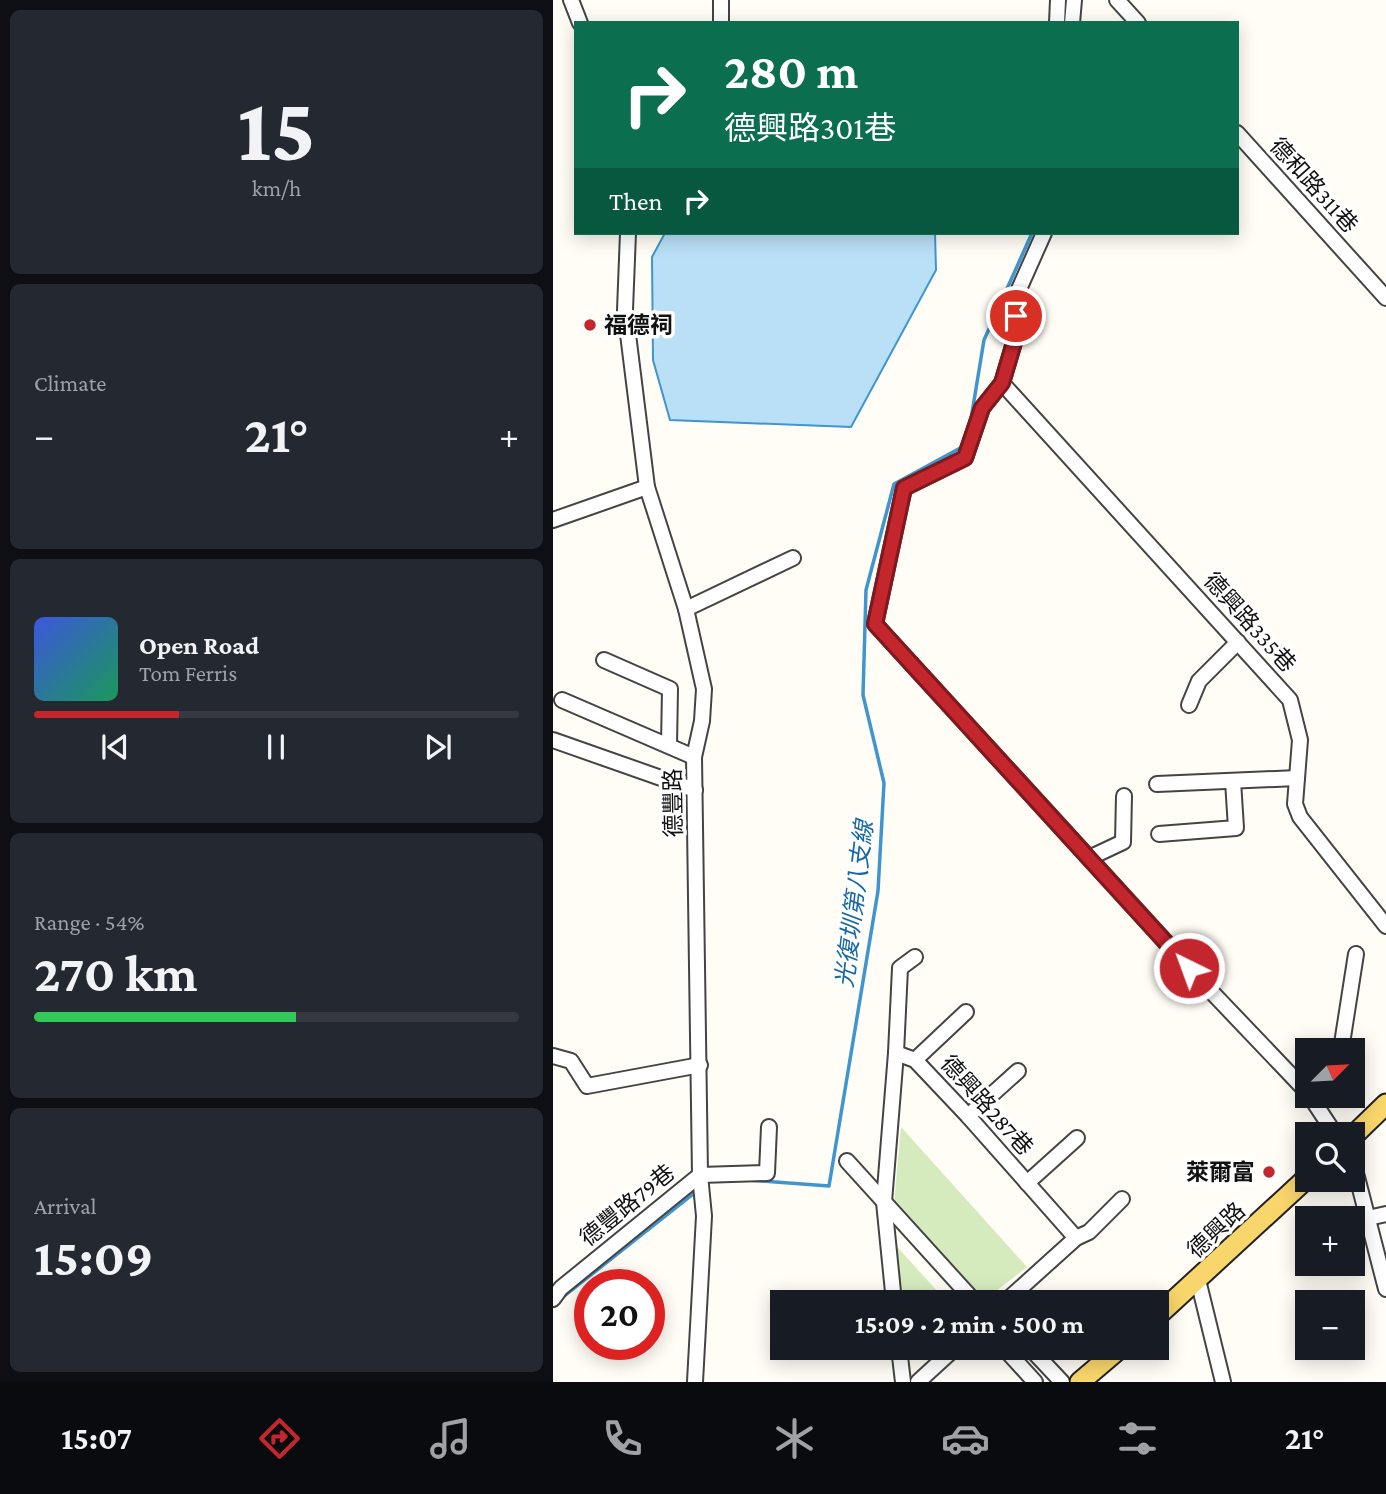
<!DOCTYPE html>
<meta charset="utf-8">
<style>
body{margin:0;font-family:"Crimson Pro","Noto Sans TC",serif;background:#242831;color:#f1f3f6;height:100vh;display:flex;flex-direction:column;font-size:26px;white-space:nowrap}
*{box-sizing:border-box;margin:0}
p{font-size:23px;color:#9ea1a6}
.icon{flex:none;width:38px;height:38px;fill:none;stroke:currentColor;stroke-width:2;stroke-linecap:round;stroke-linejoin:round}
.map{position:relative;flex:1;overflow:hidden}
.panel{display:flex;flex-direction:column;gap:10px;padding:10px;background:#0d0f14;width:553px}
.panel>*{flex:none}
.guide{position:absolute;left:21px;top:21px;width:665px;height:214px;border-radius:0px;box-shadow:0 4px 18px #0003;background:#0b6e4f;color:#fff;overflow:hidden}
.needle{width:46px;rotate:66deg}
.tools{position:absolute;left:742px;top:1038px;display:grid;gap:14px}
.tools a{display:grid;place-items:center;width:70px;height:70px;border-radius:0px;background:#171b24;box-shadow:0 4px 18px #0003;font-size:35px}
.speed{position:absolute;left:21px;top:1269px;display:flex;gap:14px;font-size:35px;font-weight:700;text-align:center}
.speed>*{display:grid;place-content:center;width:91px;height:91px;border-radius:50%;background:#171b24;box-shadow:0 4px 18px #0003;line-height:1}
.speed .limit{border:10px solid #d22;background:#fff;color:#111}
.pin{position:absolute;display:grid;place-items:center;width:60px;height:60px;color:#fff;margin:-30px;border:4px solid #fff;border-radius:50%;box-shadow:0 2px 7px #0007}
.me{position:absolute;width:77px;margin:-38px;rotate:318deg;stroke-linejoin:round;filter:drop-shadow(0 0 5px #0008)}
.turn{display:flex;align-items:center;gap:24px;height:147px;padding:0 35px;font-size:32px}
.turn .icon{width:91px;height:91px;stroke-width:2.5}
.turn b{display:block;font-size:49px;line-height:60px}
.then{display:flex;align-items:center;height:66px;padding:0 35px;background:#0003;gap:14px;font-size:26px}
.big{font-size:52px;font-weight:700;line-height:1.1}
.panel .card{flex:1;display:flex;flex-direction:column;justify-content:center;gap:10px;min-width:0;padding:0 24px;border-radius:10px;background:#242831}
.panel .dial{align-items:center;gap:0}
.dial b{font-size:91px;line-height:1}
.song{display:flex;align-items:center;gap:21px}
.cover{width:84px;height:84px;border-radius:10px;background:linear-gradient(135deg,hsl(230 70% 55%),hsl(150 70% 35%))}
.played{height:7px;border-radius:4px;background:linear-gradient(90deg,#c4262e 30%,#363941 30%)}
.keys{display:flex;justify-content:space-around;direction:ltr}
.heat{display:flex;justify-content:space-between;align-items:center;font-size:38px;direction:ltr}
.charge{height:10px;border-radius:5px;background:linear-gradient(90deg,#34c759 54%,#363941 0)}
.trip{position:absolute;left:217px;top:1290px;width:399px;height:70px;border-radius:0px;background:#171b24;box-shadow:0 4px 18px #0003;font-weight:700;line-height:70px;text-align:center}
.tabs{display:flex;height:112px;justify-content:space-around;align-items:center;background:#090b0e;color:#9ea1a6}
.tabs .icon{width:49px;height:49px}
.tabs .selected{color:#c4262e}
.tabs b{font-size:32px;color:#f1f3f6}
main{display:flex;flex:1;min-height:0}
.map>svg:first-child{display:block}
.green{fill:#d5ebbd}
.water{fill:#b9e0f7;stroke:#3f96cf;stroke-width:2}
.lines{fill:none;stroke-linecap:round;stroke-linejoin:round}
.stream{stroke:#3f96cf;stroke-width:3.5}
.minor-casing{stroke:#444;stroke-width:18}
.major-casing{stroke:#222;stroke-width:23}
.minor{stroke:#fff;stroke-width:14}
.major{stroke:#f9d66b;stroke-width:19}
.route-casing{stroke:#7f191e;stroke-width:18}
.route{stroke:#c4262e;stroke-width:12}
.poi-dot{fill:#c4262e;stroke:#fff;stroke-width:2.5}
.labels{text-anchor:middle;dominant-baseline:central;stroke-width:7;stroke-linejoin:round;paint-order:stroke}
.street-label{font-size:23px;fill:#111;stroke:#fff}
.poi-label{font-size:23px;font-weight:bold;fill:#111;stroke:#fff;text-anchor:start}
.water-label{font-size:24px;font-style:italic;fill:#1768a6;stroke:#fff}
</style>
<main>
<section class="panel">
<div class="card dial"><b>15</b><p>km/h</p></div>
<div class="card"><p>Climate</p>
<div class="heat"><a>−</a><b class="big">21°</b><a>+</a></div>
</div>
<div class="card">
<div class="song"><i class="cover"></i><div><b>Open Road</b><p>Tom Ferris</p></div></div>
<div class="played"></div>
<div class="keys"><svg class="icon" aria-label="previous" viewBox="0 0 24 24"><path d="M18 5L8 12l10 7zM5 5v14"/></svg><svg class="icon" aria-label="pause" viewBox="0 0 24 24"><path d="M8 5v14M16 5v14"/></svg><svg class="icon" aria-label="next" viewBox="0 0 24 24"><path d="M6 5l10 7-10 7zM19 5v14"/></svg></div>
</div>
<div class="card"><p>Range · 54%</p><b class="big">270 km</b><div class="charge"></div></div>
<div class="card"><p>Arrival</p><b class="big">15:09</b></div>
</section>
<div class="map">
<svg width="833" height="1382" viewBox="0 0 833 1382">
<rect width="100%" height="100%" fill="#fffdf5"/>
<!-- green -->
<g class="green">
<polygon points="348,1127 474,1267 429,1302 341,1203"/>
<polygon points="339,1241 394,1302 346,1302"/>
</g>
<!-- water -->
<polygon class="water" points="112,233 382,233 383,270 298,427 117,420 100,360 99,257"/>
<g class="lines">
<!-- stream -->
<g class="stream">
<polyline points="418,419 431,340 479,233"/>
<polyline points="194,1180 276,1186 325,891 331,783 310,695 313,590 341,484 411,446"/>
<polyline points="10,1297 144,1191"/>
</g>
<!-- minor casing -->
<g class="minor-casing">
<g id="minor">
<polyline points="18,0 27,23"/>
<polyline points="168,0 168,23"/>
<polyline points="564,0 585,23"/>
<polyline points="504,23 505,0"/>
<polyline points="519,23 521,0"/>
<polyline points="684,133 833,298"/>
<polyline points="75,233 72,310 94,487 133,609 151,689 149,721 141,757 147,1175 151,1216 142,1382"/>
<polyline points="491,233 463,296 463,336 449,383 429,408 412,458 351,488 322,624 653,986 754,1092"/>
<polyline points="449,383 737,700 747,740 742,804 747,817 833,926"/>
<polyline points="0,520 94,487"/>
<polyline points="133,609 240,558"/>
<polyline points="51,660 117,689 116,745"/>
<polyline points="9,700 141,757"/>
<polyline points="636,705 646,681 685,642"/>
<polyline points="0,740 142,790"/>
<polyline points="604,784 744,778"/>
<polyline points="606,834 683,828 680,781"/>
<polyline points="536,858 570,842 571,796"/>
<polyline points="788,1050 803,954"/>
<polyline points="343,1053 362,1060 415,1116 523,1238"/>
<polyline points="0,1056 18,1061 34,1086 147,1065"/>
<polyline points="362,1060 413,1012"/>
<polyline points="757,1096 782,1134"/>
<polyline points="415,1116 465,1071"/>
<polyline points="294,1161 422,1302"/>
<polyline points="800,1168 804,1177 833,1289"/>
<polyline points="474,1183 524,1138"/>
<polyline points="815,1218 833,1214"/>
<polyline points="645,1280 670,1382"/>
<polyline points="0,1299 8,1288 147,1175 214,1173 216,1127"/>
<polyline points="341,1302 331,1202 343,1053 347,968 362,957"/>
<polyline points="452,1302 523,1238 536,1232 569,1199"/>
<polyline points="346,1348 350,1382"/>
<polyline points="451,1348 482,1382"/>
<polyline points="477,1348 509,1382"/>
<polyline points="365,1382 402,1348"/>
</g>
</g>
<!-- major casing -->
<g class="major-casing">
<g id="major">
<polyline points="800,1136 833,1104"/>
<polyline points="604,1316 754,1178"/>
<polyline points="527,1382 567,1348"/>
</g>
</g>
<!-- minor -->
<use href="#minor" class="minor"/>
<!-- major -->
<use href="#major" class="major"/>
</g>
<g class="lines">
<!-- route casing -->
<g class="route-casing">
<polyline id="route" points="463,316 463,336 449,383 429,408 412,458 351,488 322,624 636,968"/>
</g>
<!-- route -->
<use href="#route" class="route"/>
</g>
<!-- markers -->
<g class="poi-dot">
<circle cx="37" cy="325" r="7"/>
<circle cx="716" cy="1172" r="7"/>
</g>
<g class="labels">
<!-- street labels -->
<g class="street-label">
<text transform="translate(761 185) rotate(48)">德和路311巷</text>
<text transform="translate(697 622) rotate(48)">德興路335巷</text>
<text transform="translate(120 803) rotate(-91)">德豐路</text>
<text transform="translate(434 1105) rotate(48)">德興路287巷</text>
<text transform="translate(74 1205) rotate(-39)">德豐路79巷</text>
<text transform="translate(663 1230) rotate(-43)">德興路</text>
</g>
<!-- poi labels -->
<g class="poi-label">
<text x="51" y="325">福德祠</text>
<text x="702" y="1172" text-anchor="end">萊爾富</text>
</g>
<!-- water labels -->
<g class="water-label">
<text transform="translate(301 904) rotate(-83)">光復圳第八支線</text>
</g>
</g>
</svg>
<div class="tools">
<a><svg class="needle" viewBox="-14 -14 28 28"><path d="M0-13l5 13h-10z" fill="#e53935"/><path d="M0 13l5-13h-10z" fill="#9ea1a6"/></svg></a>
<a><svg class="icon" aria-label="search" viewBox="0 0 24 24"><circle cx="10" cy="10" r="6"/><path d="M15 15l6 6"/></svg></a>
<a>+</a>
<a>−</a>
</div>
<div class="speed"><div class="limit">20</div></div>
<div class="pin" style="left:463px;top:316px;background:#d93025"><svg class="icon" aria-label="arrive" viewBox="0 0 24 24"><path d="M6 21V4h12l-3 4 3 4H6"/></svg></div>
<svg class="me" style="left:636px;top:968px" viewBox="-20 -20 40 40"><circle r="17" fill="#c4262e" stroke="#fff" stroke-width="3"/><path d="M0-11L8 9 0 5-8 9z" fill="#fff"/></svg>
<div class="trip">15:09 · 2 min · 500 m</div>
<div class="guide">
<div class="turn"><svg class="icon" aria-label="right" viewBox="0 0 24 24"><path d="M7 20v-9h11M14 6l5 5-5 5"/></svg><div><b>280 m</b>德興路301巷</div></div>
<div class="then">Then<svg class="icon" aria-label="right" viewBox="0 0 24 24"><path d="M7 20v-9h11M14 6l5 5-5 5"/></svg></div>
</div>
</div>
</main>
<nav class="tabs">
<b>15:07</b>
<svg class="icon selected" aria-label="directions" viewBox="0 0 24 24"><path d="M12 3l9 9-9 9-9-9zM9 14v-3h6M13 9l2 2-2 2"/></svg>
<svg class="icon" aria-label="music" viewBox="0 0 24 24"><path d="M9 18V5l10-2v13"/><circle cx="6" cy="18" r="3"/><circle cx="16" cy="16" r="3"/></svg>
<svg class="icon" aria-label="phone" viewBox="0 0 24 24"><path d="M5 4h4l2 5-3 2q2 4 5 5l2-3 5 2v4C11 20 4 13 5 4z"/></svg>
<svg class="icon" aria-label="climate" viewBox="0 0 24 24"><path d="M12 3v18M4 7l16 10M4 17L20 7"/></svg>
<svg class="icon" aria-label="car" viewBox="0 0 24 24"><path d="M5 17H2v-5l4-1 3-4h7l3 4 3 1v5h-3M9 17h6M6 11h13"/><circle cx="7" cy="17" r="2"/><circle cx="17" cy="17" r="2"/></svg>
<svg class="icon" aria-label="filters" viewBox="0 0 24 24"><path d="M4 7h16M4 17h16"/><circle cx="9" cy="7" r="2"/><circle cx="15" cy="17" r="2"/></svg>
<b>21°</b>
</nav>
